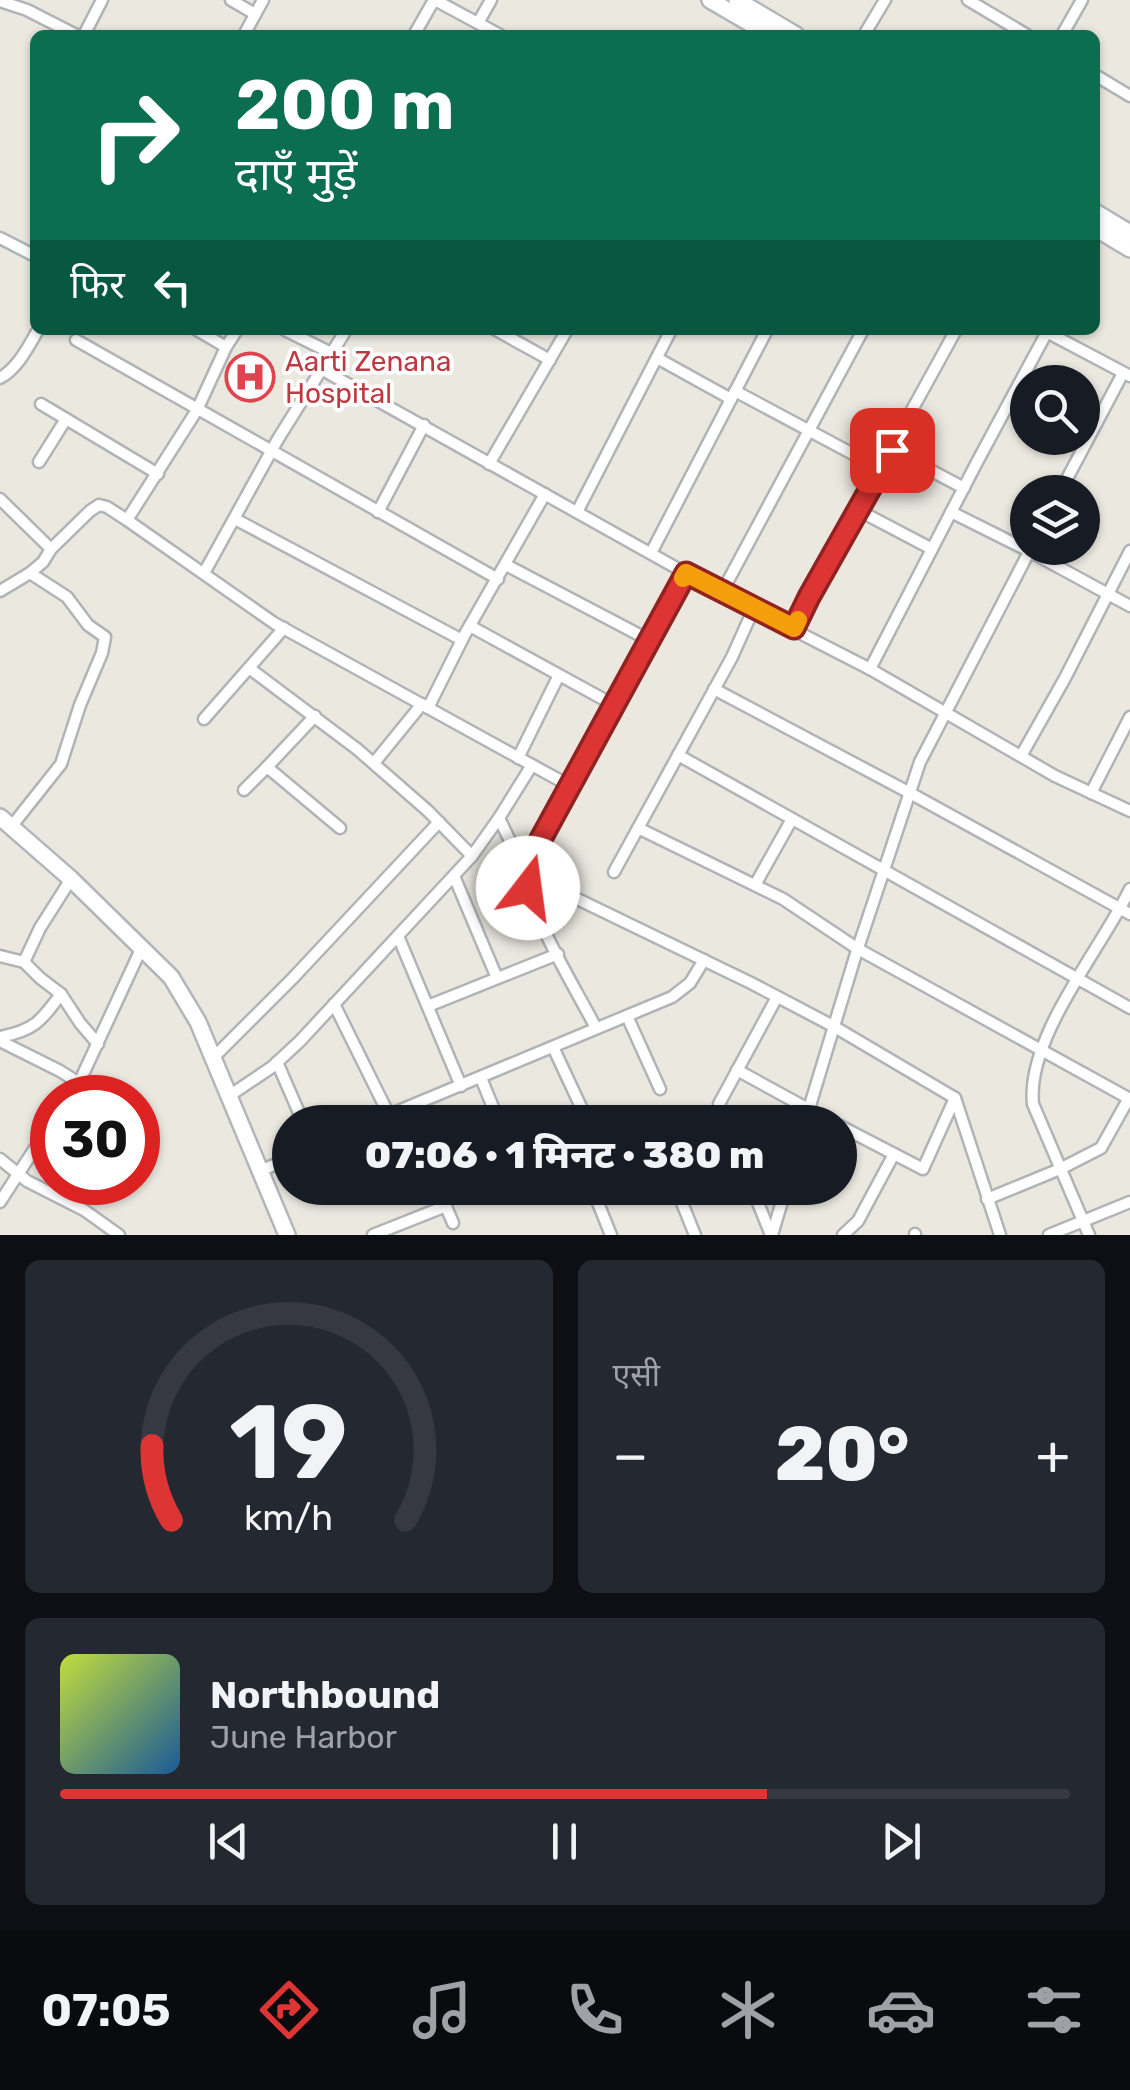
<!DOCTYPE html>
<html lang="hi">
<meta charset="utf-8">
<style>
body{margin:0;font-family:Rubik,"Noto Sans Devanagari",sans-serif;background:#242831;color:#f1f3f6;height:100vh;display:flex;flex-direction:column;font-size:38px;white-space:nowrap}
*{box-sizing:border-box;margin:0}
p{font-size:32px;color:#9ea1a6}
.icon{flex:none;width:55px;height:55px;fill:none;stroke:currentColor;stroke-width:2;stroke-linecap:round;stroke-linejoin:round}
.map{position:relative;height:1235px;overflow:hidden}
.sheet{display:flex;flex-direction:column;gap:25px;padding:25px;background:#0d0f14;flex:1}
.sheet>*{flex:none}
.guide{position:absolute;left:30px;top:30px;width:1070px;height:305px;border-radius:15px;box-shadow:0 2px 8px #0004;background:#0b6e4f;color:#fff;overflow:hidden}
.buttons{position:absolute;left:1010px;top:365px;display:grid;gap:20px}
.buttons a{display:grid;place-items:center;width:90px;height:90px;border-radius:50%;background:#171b24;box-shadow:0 2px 8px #0004;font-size:50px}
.speed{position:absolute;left:30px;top:1075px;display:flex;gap:20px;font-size:50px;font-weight:700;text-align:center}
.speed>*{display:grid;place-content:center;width:130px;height:130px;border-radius:50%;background:#171b24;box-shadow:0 2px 8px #0004;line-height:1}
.speed .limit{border:15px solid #d22;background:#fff;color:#111}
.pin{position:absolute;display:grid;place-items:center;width:85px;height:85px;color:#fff;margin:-42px;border-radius:20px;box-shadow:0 5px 15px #0006}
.me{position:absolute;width:110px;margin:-55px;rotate:15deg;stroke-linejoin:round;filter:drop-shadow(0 0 8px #0008)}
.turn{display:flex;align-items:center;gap:35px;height:210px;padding:0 40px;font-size:45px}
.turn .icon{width:130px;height:130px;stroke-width:2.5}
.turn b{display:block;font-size:70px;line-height:85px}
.then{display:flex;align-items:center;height:95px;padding:0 40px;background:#0003;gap:20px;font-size:38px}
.big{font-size:75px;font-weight:800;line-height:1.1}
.sheet .card{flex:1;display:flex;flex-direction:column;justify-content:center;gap:15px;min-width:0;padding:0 35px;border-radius:15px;background:#242831}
.sheet .dial{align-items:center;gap:0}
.dial svg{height:260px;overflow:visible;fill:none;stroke:#363941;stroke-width:7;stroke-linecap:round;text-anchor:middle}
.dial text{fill:#f1f3f6;stroke:none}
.song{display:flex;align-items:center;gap:30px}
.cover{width:120px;height:120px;border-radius:15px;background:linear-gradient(135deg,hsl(70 70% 55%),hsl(210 70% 35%))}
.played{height:10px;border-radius:5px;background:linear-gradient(90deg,#dd3534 70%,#363941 70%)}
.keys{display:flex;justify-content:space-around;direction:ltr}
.heat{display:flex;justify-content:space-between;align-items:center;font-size:55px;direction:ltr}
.sheet .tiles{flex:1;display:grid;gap:25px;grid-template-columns:1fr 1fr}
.card:last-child{grid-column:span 2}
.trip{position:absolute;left:272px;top:1105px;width:585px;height:100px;border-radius:50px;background:#171b24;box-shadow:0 2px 8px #0004;font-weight:800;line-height:100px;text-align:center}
.dock{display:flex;height:160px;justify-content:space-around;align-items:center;background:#090b0e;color:#9ea1a6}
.dock .icon{width:70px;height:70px}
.dock .current{color:#dd3534}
.dock b{font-size:45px;color:#f1f3f6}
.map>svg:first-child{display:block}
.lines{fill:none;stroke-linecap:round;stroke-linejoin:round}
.street-casing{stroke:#b1b4b7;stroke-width:15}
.secondary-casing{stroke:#b2b6ba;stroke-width:20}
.street{stroke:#fff;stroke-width:10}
.secondary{stroke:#fff;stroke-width:15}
.route-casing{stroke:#902222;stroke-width:25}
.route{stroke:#dd3534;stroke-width:18}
.slow{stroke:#f59e0b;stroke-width:18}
.labels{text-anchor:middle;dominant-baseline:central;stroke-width:8;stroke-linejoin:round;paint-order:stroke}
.health-label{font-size:28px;fill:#be3a42;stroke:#fff;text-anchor:start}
</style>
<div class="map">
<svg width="1130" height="1235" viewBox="0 0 1130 1235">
<rect width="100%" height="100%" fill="#ebe8e0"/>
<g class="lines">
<!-- street casing -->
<g class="street-casing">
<g id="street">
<polyline points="231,0 255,14"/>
<polyline points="435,0 500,35"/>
<polyline points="968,0 1027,35"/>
<polyline points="0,1 27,10 76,35"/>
<polyline points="478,23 491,0"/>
<polyline points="84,35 102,0"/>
<polyline points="244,35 263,0"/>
<polyline points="414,35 434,0"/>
<polyline points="864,35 885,0"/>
<polyline points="1062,35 1082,0"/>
<polyline points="1095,75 1130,96"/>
<polyline points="0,238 35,256"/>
<polyline points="197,330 226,347"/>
<polyline points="285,330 331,353"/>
<polyline points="496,330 550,360"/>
<polyline points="1043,330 1130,376"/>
<polyline points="76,340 498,579"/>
<polyline points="657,358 731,399"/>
<polyline points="321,369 714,589 870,669 1055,776 1130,811"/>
<path d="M0 378C18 368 28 347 38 330"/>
<polyline points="735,391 881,469"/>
<polyline points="41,404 158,474"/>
<polyline points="892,450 964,488"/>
<polyline points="39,462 66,419"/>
<polyline points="489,464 567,330"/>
<polyline points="1060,492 1123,373"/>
<polyline points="0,499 51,549"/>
<polyline points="858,510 932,549"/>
<polyline points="378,512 424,425"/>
<polyline points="577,512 671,330"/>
<polyline points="951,512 1029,551 1130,606"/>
<polyline points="235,519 462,640"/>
<polyline points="127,520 274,623 570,786"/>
<polyline points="651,553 767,330"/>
<polyline points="506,565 649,640"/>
<polyline points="204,573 278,439 346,330"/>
<polyline points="0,591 30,573 43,562 51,549 90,511 99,505 107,507 127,520 197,410 226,347 237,330"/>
<polyline points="722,592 863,330"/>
<polyline points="470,626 614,705"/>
<polyline points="794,629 809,597 956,330"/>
<polyline points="249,668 357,749 428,811 472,856"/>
<polyline points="870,669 976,464 1047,332"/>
<polyline points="714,689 910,793 1130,914"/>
<polyline points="428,708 465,634 545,494"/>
<polyline points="315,716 267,767 340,828"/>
<polyline points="204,719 284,628"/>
<polyline points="678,755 1130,1008"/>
<polyline points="1021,756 1065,678 1130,551"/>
<polyline points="518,758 559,675"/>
<polyline points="374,763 422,704"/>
<polyline points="244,790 267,767"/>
<polyline points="1091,793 1130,717"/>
<polyline points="499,818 524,870"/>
<polyline points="11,827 61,764 80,705 102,653 105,637 88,625 67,597 30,573"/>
<polyline points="638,828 783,899 858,949 1130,1099"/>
<polyline points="614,872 732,657 754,608"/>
<polyline points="454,876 497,978"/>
<polyline points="755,885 792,819"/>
<polyline points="567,894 751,983 833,1026 955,1098 1000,1235"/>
<polyline points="398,936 461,1086"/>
<polyline points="0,956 24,962 40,928 71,879"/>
<polyline points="24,962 40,978 61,994 80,1023 98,1044"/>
<polyline points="334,1004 389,1115"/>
<polyline points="428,1006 558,954"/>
<polyline points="627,1016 660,1089"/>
<path d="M596 1028C571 980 534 923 524 870L686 573"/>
<path d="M0 1037C35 1030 41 1021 61 994"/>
<polyline points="0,1041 60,1071 79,1083"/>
<polyline points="553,1047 588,1122"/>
<polyline points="213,1058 293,978 439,822"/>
<polyline points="277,1062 303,1122"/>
<polyline points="737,1070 832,1122"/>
<polyline points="481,1078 499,1122"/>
<polyline points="229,1096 272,1067 300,1041 472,856 499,818 532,765"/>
<polyline points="70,1098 79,1083 142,947"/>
<polyline points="648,1121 648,1122"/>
<polyline points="372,1122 672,997 690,983 704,960"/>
<polyline points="726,1122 719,1104 777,997"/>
<polyline points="805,1122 855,957 920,762 1031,548"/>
<polyline points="840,1126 923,1169 955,1098"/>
<polyline points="0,1159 27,1181 84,1210 119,1235"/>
<polyline points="260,1171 290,1158"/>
<polyline points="438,1188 453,1223"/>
<polyline points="525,1188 528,1195"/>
<polyline points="592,1188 611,1235"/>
<polyline points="676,1188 695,1235"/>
<polyline points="752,1188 771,1235"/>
<polyline points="987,1199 1060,1169 1101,1148 1129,1098"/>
<polyline points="0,1202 52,1122"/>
<polyline points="915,1234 915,1235"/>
<polyline points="373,1235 446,1206"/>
<polyline points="772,1235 786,1188"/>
<polyline points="843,1235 858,1221 894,1154"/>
<polyline points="1049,1235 1130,1202"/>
<path d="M1089 1235 1033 1104C1026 1037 1102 948 1130 889"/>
</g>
</g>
<!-- secondary casing -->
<g class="secondary-casing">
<g id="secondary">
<polyline points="710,0 770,35"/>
<polyline points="737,0 796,35"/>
<polyline points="1095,212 1130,233"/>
<polyline points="1095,228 1130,249"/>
<polyline points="0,817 71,879 171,977 198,1022 287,1235"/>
</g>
</g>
<!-- street -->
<use href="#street" class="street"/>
<!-- secondary -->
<use href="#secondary" class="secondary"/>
</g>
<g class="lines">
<!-- route casing -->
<g class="route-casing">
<polyline id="route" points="528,888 524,870 686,573 794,628 809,597 892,450"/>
</g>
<!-- route -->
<use href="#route" class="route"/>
<!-- slow -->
<polyline class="slow" points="683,578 686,573 794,628 798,620"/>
</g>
<!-- icons -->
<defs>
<g id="hospital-ring" transform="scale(2.5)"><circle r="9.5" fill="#fff" stroke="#e0444e" stroke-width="1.5"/><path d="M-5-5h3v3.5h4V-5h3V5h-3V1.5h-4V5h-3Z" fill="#e0444e"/></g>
</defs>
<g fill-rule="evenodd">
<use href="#hospital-ring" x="250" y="377"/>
</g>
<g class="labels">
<!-- health labels -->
<g class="health-label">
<text x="285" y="361">Aarti Zenana<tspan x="285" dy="32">Hospital</tspan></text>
</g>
</g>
</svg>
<div class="buttons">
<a><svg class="icon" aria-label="search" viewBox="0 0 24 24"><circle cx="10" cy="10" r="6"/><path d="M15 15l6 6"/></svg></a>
<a><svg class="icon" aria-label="layers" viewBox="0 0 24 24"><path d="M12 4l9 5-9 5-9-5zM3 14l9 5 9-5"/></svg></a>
</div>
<div class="speed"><div class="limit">30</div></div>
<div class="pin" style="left:892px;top:450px;background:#d93025"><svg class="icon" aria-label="arrive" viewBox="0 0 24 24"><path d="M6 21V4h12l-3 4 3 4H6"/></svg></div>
<svg class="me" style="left:528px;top:888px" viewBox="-20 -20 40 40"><circle r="19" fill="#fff"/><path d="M0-13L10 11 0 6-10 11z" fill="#dd3534"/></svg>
<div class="trip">07:06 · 1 मिनट · 380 m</div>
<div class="guide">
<div class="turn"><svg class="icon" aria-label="right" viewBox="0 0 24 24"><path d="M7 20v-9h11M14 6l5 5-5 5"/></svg><div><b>200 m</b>दाएँ मुड़ें</div></div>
<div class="then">फिर<svg class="icon" aria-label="left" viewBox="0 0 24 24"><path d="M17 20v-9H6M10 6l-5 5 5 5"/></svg></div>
</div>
</div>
<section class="sheet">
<div class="tiles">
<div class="card dial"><svg viewBox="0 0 100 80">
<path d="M14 69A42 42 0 1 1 86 69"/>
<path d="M14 69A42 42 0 0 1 8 46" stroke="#dd3534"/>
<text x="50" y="56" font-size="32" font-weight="700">19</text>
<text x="50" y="72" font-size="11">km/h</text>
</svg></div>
<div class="card"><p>एसी</p>
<div class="heat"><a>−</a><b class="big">20°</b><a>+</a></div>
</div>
<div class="card">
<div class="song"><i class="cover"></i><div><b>Northbound</b><p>June Harbor</p></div></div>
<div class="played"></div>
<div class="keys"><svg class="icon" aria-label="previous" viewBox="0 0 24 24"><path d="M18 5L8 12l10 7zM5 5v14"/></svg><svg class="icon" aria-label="pause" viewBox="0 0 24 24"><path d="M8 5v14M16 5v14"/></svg><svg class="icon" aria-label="next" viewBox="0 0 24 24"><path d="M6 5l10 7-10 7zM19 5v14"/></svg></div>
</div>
</div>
</section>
<nav class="dock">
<b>07:05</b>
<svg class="icon current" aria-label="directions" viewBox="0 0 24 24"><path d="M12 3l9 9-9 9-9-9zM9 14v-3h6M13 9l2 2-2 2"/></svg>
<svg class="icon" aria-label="music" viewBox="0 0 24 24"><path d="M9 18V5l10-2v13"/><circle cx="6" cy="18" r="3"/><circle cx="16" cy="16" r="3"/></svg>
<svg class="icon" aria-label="phone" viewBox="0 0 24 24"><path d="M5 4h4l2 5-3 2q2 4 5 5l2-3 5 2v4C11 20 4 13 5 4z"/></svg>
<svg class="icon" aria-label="climate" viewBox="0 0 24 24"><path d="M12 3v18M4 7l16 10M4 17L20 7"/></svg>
<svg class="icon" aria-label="car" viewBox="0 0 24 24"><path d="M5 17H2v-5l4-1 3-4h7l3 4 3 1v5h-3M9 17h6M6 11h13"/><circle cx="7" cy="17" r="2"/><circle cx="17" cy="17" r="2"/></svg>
<svg class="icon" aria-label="filters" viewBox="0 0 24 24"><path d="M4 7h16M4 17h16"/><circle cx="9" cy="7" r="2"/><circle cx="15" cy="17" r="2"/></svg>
</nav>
